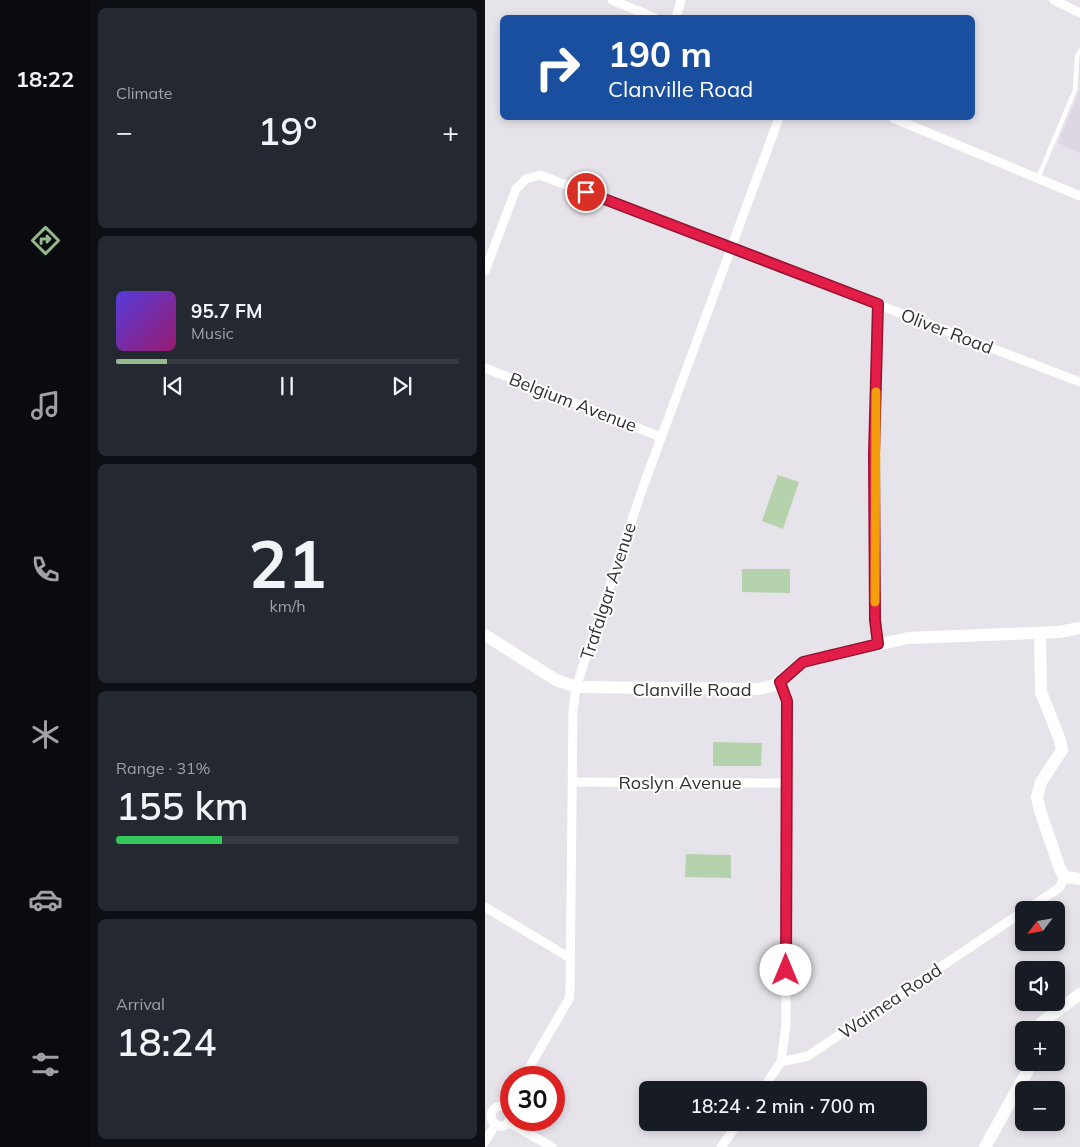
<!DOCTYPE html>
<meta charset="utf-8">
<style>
body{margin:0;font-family:Mulish,sans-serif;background:#242831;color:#f1f3f6;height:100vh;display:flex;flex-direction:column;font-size:19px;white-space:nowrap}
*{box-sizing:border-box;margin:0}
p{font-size:16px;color:#9ea1a6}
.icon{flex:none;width:28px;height:28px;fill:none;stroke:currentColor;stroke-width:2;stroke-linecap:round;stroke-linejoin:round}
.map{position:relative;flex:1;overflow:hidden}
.drawer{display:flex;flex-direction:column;gap:8px;padding:8px;background:#0d0f14;width:395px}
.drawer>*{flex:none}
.guide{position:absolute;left:15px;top:15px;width:475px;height:105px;border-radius:8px;box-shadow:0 2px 8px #0003;background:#1a4fa0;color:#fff;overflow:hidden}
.needle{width:32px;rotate:239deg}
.controls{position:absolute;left:530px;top:901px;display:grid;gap:10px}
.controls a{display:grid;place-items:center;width:50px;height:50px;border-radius:8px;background:#171b24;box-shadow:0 2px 8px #0003;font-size:25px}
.speed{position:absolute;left:15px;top:1066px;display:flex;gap:10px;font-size:25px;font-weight:700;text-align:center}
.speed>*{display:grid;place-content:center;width:65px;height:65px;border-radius:50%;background:#171b24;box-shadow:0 2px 8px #0003;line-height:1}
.speed .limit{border:8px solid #d22;background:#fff;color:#111}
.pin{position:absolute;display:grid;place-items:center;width:42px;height:42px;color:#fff;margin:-21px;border:2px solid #fff;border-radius:50%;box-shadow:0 1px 5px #0007}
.me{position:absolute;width:55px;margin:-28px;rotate:0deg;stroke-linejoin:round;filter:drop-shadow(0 0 4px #0008)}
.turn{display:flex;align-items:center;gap:18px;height:105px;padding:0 25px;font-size:22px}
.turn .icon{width:65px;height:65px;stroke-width:2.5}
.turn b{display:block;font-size:35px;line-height:42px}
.big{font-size:38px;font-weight:600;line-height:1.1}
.drawer .card{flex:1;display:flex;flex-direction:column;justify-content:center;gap:8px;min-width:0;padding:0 18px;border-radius:8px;background:#242831}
.drawer .dial{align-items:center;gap:0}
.dial b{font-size:65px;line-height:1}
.song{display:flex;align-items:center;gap:15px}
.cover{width:60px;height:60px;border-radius:8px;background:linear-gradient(135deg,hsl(250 70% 55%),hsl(320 70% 35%))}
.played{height:5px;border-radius:2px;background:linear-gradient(90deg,#96b88f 15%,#363941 15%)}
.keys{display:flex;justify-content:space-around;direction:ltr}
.heat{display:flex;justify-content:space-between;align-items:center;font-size:28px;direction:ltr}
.charge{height:8px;border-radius:4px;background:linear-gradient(90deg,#34c759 31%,#363941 0)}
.trip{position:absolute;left:154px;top:1081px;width:288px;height:50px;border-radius:8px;background:#171b24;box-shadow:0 2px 8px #0003;font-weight:600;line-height:50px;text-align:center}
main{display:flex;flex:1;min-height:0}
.tab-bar{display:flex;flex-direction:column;width:90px;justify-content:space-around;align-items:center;background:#090b0e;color:#9ea1a6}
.tab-bar .icon{width:35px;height:35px}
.tab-bar .current{color:#96b88f}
.tab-bar b{font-size:22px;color:#f1f3f6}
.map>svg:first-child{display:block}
.built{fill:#dfd6e4}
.green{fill:#b4d3ad}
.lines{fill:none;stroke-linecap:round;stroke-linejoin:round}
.lane{stroke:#fff;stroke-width:4.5}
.street{stroke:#fff;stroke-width:9}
.secondary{stroke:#fff;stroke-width:12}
.route-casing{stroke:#92132f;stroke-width:12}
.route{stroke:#e11d48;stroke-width:9}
.slow{stroke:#f59e0b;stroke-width:9}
.labels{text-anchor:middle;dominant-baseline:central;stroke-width:4;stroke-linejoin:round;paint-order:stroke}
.street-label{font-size:18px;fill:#323133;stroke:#fff}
</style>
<main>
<nav class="tab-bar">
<b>18:22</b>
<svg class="icon current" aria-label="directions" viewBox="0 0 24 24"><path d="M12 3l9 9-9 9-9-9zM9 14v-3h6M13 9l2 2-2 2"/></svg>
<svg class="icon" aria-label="music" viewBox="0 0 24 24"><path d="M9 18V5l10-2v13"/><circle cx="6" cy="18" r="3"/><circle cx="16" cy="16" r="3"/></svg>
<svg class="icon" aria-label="phone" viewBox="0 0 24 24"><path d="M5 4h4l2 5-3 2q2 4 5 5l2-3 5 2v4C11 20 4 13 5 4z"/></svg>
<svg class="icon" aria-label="climate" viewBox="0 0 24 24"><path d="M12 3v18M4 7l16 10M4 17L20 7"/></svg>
<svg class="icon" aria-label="car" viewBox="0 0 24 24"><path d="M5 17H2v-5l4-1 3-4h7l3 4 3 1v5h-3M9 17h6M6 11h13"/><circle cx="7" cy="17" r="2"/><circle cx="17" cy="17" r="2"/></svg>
<svg class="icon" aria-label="filters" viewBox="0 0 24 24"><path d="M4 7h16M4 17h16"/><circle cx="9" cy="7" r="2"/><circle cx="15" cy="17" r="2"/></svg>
</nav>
<section class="drawer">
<div class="card"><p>Climate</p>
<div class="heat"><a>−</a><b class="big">19°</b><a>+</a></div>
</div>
<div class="card">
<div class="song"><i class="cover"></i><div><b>95.7 FM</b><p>Music</p></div></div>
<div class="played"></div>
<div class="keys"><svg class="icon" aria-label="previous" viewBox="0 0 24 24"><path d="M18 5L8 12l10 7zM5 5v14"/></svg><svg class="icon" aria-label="pause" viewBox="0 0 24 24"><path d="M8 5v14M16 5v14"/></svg><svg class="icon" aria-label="next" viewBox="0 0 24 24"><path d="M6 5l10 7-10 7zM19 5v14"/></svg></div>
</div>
<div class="card dial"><b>21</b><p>km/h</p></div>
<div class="card"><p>Range · 31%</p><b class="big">155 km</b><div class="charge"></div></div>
<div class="card"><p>Arrival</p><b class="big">18:24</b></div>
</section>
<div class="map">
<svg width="595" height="1147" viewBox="0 0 595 1147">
<rect width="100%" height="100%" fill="#e7e3ea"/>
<!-- built -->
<polygon class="built" points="595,90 595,153 573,143"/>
<!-- green -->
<g class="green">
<polygon points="293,475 314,482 298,529 277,521"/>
<polygon points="257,569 305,569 305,593 257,592"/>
<polygon points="228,742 277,743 276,766 228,766"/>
<polygon points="201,854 246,855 246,878 200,877"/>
</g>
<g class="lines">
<!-- lane -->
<polyline class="lane" points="553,178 590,90 592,57 595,51"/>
<!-- street -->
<g class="street">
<polyline points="127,0 170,18"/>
<polyline points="569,0 595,13"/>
<polyline points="191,18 196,0"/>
<polyline points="408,118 595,196"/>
<polyline points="0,271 31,189 41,179 55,175 595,382"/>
<polyline points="0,368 176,437"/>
<polyline points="393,644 390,620 389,454 393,305"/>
<polyline points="295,682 302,701 301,1025 296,1062"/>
<polyline points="88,782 302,783"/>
<polyline points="0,907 85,958"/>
<polyline points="541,910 574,888 580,877"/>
<polyline points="38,1078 84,999 85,993 88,711 91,687 158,487 294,118"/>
<polyline points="277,1090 296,1062 323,1056 539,911"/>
<circle cx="16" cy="1116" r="10"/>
<polyline points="21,1108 26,1099"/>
<polyline points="23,1122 67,1147"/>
<polyline points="0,1142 11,1124"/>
<polyline points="236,1147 254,1122"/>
</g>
<!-- secondary -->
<g class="secondary">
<polyline points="555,633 556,692 575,740 577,750 556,782 552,797 555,811 575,869 580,877 595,879"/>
<polyline points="0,635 71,680 91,687 274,689 290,685 318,662 423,638 574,632 595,628"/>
<polyline points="554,1030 556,1023 595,994"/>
<polyline points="500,1147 542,1072 545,1062"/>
</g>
</g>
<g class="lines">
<!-- route casing -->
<g class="route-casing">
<polyline id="route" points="101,192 393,304 389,454 390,620 393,644 318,662 295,682 302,701 301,970"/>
</g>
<!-- route -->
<use href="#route" class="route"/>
<!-- slow -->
<polyline class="slow" points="390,602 391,392"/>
</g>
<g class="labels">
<!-- street labels -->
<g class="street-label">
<text transform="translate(462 331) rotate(21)">Oliver Road</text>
<text transform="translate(88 402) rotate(21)">Belgium Avenue</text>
<text transform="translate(123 591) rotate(-72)">Trafalgar Avenue</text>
<text x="207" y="689">Clanville Road</text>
<text x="195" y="782">Roslyn Avenue</text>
<text transform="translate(405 1001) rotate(-34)">Waimea Road</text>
</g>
</g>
</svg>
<div class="controls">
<a><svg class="needle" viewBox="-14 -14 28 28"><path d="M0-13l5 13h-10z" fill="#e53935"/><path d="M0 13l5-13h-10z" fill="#9ea1a6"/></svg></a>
<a><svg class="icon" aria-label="sound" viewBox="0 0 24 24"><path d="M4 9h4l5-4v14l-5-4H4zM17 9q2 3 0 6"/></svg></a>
<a>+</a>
<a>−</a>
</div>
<div class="speed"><div class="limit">30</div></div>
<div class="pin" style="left:101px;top:192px;background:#d93025"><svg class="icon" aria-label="arrive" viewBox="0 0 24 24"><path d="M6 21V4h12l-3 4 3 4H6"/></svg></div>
<svg class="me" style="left:301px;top:970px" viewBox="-20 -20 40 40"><circle r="19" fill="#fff"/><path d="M0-13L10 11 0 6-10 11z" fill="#e11d48"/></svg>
<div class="trip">18:24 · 2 min · 700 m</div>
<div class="guide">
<div class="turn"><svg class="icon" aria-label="right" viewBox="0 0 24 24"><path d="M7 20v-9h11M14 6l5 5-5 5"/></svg><div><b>190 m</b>Clanville Road</div></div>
</div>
</div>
</main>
